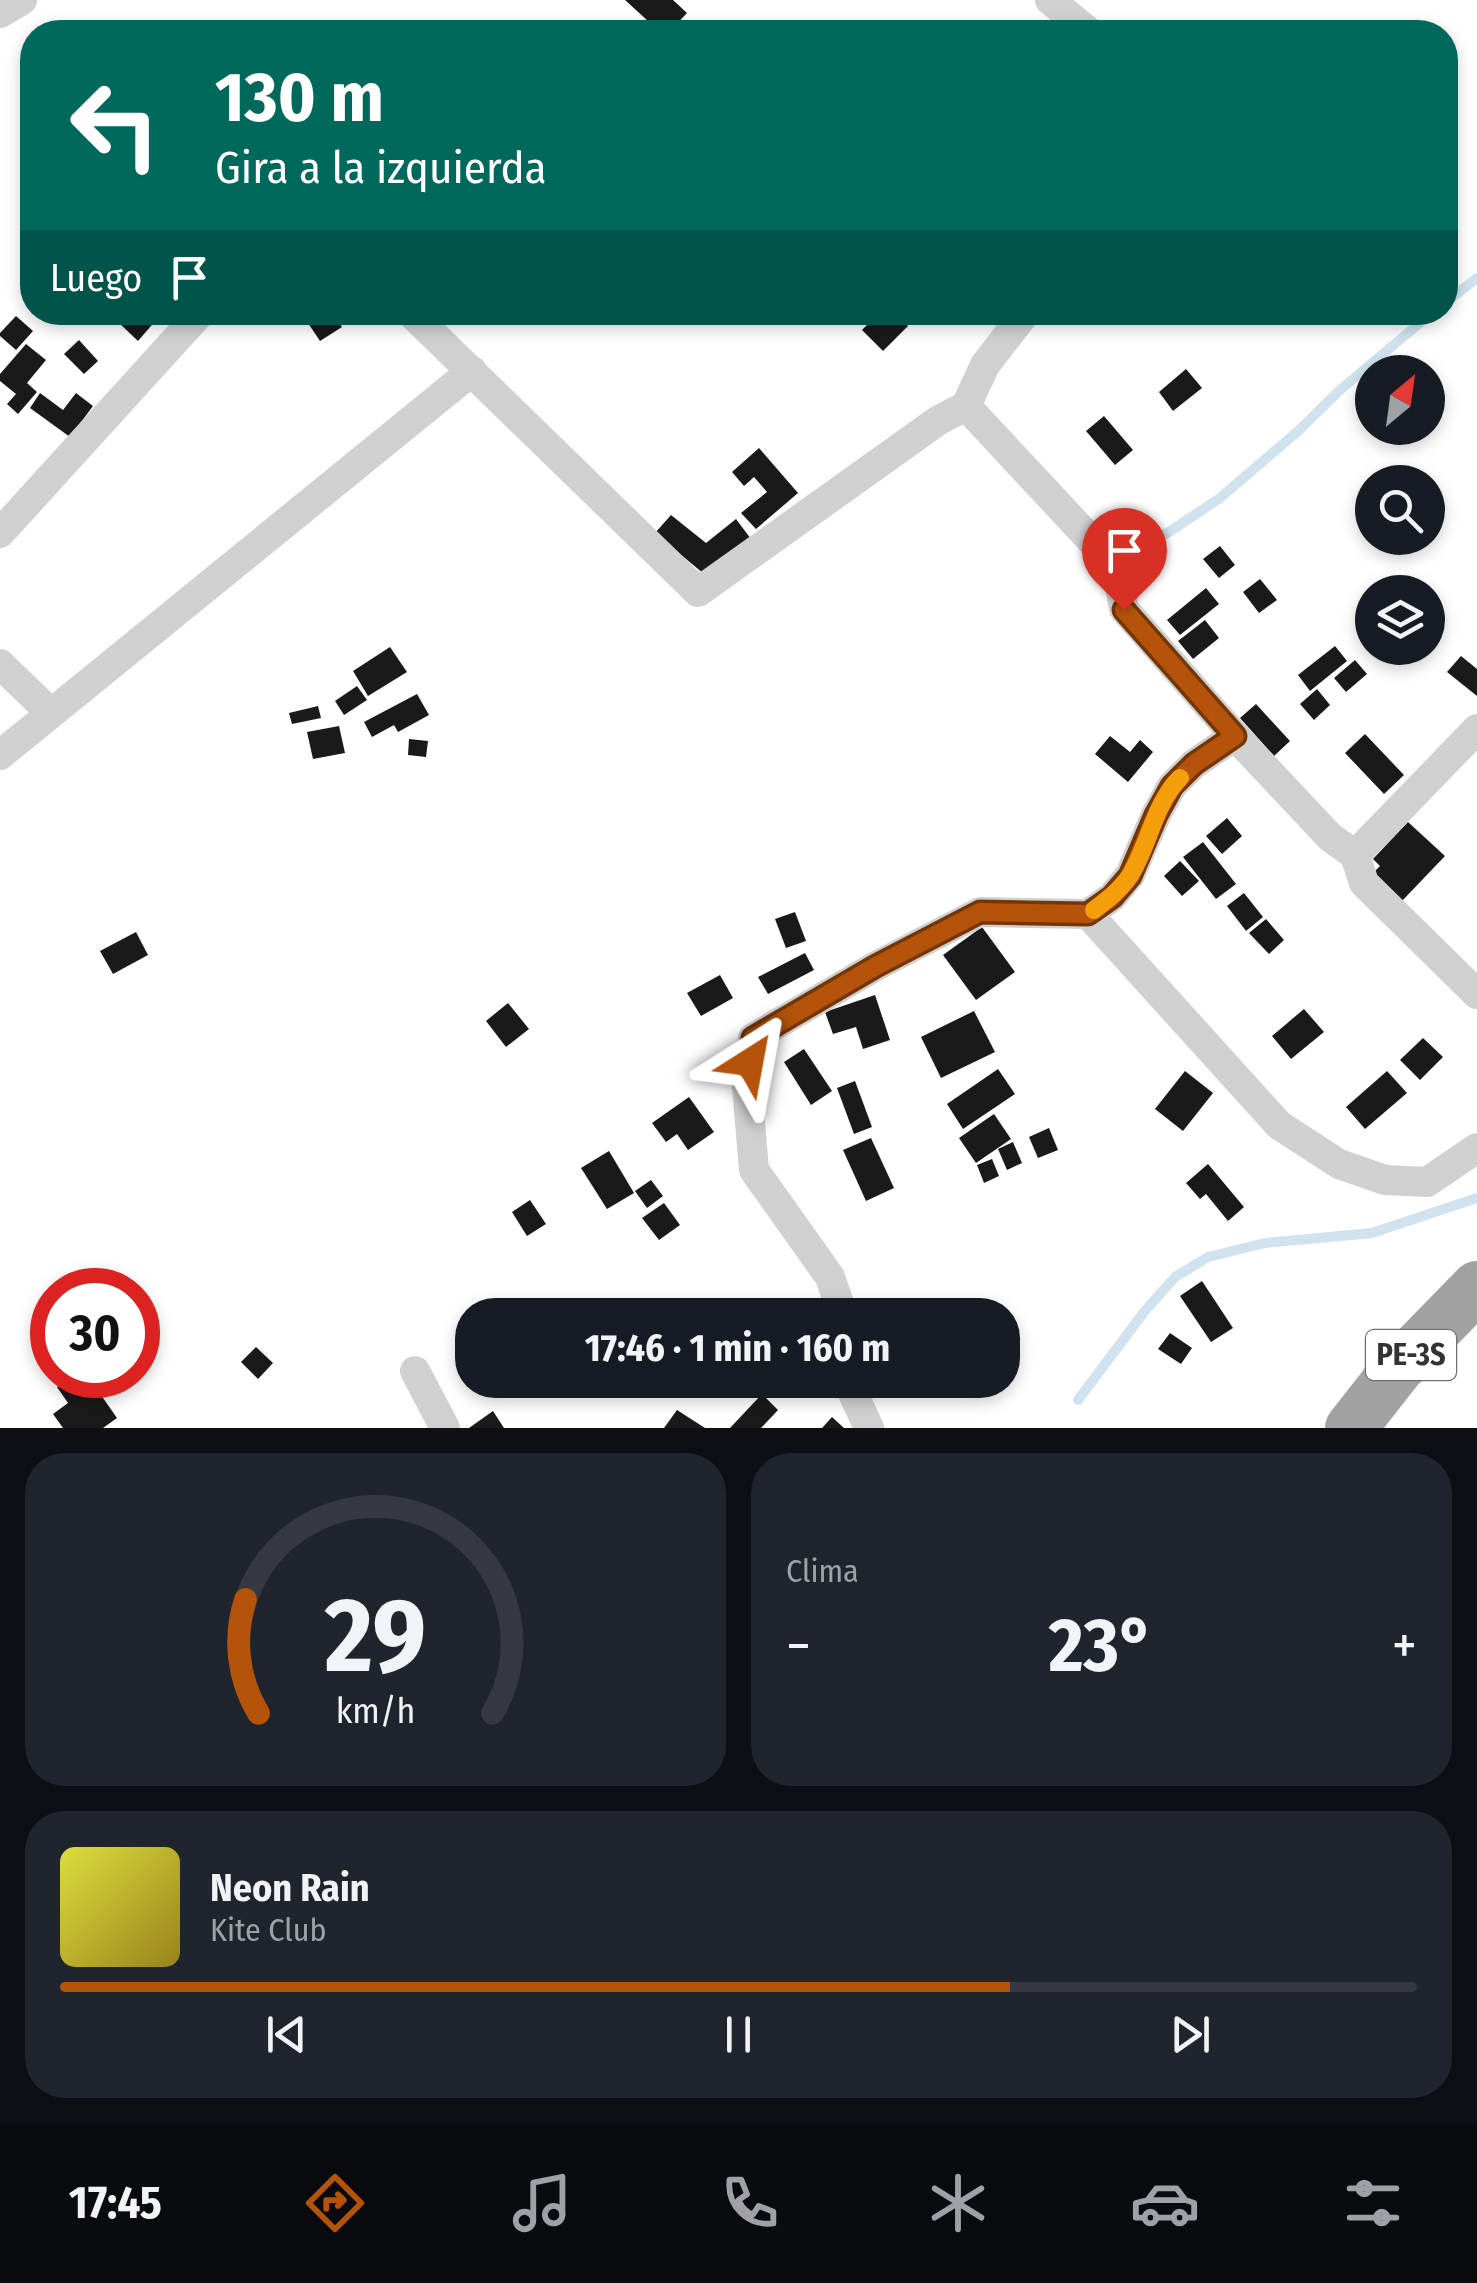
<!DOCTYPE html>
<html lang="es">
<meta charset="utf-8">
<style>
body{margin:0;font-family:"Fira Sans Condensed",sans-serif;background:#20242c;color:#f1f3f6;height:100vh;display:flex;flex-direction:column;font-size:38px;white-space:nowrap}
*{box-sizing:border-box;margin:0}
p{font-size:32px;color:#9ea1a6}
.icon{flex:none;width:55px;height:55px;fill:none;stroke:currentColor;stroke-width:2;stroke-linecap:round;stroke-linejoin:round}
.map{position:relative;height:1428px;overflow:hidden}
.side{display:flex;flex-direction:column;gap:25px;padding:25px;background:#0d0f14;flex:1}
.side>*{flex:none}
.guide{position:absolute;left:20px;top:20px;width:1438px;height:305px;border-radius:40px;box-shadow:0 5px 15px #0003;background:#00695c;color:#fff;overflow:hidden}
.needle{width:65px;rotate:29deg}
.controls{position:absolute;left:1355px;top:355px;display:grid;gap:20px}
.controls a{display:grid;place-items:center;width:90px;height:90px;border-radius:50%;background:#171b24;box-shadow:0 5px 15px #0003;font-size:50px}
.speed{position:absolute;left:30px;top:1268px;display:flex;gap:20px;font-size:50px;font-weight:700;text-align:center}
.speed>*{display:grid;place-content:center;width:130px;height:130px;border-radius:50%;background:#171b24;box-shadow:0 5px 15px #0003;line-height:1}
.speed .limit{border:15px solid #d22;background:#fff;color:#111}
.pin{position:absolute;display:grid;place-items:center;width:85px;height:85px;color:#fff;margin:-102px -42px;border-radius:50% 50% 50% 0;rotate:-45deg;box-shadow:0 0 10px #0007}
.pin .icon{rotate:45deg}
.me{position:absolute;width:110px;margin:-55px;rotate:34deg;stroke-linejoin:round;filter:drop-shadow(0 0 8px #0008)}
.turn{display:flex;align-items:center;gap:35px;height:210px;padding:0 30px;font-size:45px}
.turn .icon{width:130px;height:130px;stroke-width:2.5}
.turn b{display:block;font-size:70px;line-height:85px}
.then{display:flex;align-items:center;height:95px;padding:0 30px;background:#0003;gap:20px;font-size:38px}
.big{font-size:75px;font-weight:700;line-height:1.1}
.side .tile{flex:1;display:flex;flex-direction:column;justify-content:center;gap:15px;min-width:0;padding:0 35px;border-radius:40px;background:#20242c}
.side .dial{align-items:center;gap:0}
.dial svg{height:260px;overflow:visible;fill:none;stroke:#363941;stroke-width:7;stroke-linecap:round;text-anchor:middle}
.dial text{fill:#f1f3f6;stroke:none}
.song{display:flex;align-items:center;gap:30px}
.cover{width:120px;height:120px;border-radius:15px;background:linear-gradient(135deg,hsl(60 70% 55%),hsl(50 70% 35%))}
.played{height:10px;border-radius:5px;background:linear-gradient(90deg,#b45309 70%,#363941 70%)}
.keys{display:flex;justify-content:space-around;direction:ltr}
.heat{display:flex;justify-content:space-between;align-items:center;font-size:55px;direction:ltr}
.side .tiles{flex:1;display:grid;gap:25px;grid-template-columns:1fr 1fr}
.tile:last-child{grid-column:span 2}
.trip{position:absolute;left:455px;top:1298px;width:565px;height:100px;border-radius:40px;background:#171b24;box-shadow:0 5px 15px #0003;font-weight:700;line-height:100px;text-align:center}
.menu{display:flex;height:160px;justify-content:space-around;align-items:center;background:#090b0e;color:#9ea1a6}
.menu .icon{width:70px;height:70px}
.menu .current{color:#b45309}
.menu b{font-size:45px;color:#f1f3f6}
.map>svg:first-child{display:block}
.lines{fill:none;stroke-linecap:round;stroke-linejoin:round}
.stream{stroke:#cfe2ee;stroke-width:10}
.building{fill:#1a1a1a}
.minor{stroke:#d0d0d0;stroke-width:30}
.trunk{stroke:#a2a2a2;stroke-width:52}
.route-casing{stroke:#753606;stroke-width:25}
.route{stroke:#b45309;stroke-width:18}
.slow{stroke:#f59e0b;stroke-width:18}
.labels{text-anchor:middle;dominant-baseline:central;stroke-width:10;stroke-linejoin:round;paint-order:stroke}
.shield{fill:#fff;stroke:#707070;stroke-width:2.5}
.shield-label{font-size:30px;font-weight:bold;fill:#333}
</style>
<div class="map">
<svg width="1477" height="1428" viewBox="0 0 1477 1428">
<rect width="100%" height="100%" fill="#fff"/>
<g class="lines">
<!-- stream -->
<g class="stream">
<polyline points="1445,303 1477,278"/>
<polyline points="1116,560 1169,532 1220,498 1297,432 1341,389 1433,312"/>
<polyline points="1078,1400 1144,1312 1175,1277 1208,1257 1265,1243 1372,1233 1477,1198"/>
</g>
</g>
<!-- building -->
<g class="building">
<polygon points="625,0 673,0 687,13 669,32 660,32"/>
<polygon points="129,312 163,312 138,341 119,323"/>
<polygon points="305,312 333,312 342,327 320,341 302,314"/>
<polygon points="880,312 895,312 908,326 883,351 862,330"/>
<polygon points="16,316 33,331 16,350 0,336 0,333"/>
<polygon points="79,340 98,361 84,374 64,354"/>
<polygon points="26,344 46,360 27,383 37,392 18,414 7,404 16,394 0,381 0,374"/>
<polygon points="1186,369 1202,388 1173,411 1159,392"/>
<polygon points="40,393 63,410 76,393 93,406 70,437 30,408"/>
<polygon points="1104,416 1133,450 1115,465 1086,431"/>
<polygon points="759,448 798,493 756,529 741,513 767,492 754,477 744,486 732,472"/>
<polygon points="671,515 706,543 736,519 751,539 704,574 655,533"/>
<polygon points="1220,546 1235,565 1219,578 1203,559"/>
<polygon points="1260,579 1277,600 1259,613 1243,592"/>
<polygon points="1206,588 1219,604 1180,635 1167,620"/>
<polygon points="1205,620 1219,638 1193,659 1178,641"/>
<polygon points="1335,646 1347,661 1310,691 1298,675"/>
<polygon points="390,647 407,672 368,696 353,671"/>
<polygon points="1461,656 1477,669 1477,696 1447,672"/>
<polygon points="1355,660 1367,674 1346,692 1334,678"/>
<polygon points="357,686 367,700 344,715 335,701"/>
<polygon points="1317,689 1330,705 1314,720 1300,704"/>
<polygon points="417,694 429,715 398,732 394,725 372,737 364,722"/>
<polygon points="1256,704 1290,741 1274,756 1240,718"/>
<polygon points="318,706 321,718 292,724 289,713"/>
<polygon points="339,726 345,753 313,759 307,732"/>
<polygon points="1365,734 1404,775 1384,794 1345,753"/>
<polygon points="1110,736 1130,752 1140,740 1153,752 1128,782 1095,754"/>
<polygon points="409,739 428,741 426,757 408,755"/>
<polygon points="1227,818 1242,836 1222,854 1206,836"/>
<polygon points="1408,822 1445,856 1401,902 1372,874 1380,866 1373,859"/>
<polygon points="1203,842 1236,884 1216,899 1183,857"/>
<polygon points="1180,861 1199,881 1182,896 1164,876"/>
<polygon points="1244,893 1263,917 1246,931 1227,906"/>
<polygon points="795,912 806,941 786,948 775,919"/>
<polygon points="1266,919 1284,940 1269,954 1249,933"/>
<polygon points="982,927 1015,972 976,1000 943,955"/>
<polygon points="136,932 148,955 113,974 100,951"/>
<polygon points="805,953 814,970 768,994 758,977"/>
<polygon points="720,975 733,998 701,1016 687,993"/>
<polygon points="875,995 890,1040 863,1049 856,1027 833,1034 825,1012"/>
<polygon points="508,1003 529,1029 506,1047 486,1021"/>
<polygon points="1304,1009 1324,1032 1291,1059 1272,1036"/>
<polygon points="974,1011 995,1052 941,1078 921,1037"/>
<polygon points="1423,1038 1443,1057 1420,1080 1400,1060"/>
<polygon points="804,1049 832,1091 811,1105 784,1062"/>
<polygon points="998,1069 1015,1094 963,1129 947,1104"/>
<polygon points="1185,1071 1213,1093 1183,1131 1155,1109"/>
<polygon points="1387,1071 1407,1093 1365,1129 1346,1107"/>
<polygon points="855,1081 872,1127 854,1134 837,1088"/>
<polygon points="689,1097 714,1132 688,1150 677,1134 666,1142 652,1123"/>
<polygon points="994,1114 1011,1139 976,1163 959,1138"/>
<polygon points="1049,1128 1058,1150 1038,1158 1029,1137"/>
<polygon points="871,1138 894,1188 866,1201 843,1150"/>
<polygon points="1013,1142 1022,1163 1007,1170 998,1149"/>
<polygon points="609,1151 634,1193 607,1209 581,1168"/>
<polygon points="992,1159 999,1176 984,1183 977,1165"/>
<polygon points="1208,1164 1244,1207 1228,1221 1206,1194 1200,1199 1186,1183"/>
<polygon points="651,1180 663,1196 647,1208 635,1191"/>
<polygon points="530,1200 546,1224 527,1236 512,1212"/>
<polygon points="664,1203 680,1225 659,1240 642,1218"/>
<polygon points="1202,1281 1233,1328 1211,1342 1180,1296"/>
<polygon points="1170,1333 1192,1348 1181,1364 1158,1349"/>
<polygon points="256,1347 273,1363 258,1379 241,1362"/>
<polygon points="74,1375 87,1375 117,1418 103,1428 63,1428 53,1414 68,1403 57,1387"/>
<polygon points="762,1394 778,1410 761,1428 730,1428"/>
<polygon points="677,1410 705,1428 664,1428"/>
<polygon points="493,1411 504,1428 469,1428"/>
<polygon points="832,1417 844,1428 822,1428"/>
</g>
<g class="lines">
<!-- minor -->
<g class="minor">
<polyline points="1050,0 1089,32"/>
<polyline points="0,13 22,0"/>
<polyline points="410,312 698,592 939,420 966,406"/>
<polyline points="1026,312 985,365 966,406 1117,568 1124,609 1235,736 1330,837 1355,855"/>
<polyline points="0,533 201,312"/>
<polyline points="0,664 51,713"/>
<polyline points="1477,729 1355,855 1364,883 1477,994"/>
<polyline points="0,755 472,371"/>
<polyline points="1088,914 1279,1125 1339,1164 1385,1180 1427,1182 1477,1148"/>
<polyline points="843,1315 830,1277 754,1170 747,1086 753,1038 876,966 980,912 1088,914 1112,897 1130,875 1156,815 1172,786 1194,764 1235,736"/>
<polyline points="415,1371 445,1428"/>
<polyline points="847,1380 869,1428"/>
</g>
<!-- trunk -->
<polyline class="trunk" points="1351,1428 1398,1368 1477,1287"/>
</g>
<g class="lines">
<!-- route casing -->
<g class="route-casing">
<polyline id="route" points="750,1062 753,1038 876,966 980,912 1088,914 1112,897 1130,876 1156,815 1172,786 1194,764 1235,736 1124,610"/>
</g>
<!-- route -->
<use href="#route" class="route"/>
<!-- slow -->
<path class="slow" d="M1094 910C1107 900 1120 890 1129 877 1149 847 1153 805 1180 778"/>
</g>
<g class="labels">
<!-- shield labels -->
<rect class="shield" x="1366" y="1330" width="90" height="50" rx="8"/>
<g class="shield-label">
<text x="1411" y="1355">PE-3S</text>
</g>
</g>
</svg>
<div class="controls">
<a><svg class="needle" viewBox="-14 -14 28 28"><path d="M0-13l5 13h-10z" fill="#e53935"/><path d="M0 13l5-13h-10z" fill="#9ea1a6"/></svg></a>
<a><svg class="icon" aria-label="search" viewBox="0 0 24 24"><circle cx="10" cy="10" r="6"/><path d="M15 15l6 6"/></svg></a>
<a><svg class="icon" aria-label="layers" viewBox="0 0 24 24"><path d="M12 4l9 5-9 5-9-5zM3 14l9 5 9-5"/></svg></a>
</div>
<div class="speed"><div class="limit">30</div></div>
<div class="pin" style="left:1124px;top:610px;background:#d93025"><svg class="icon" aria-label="arrive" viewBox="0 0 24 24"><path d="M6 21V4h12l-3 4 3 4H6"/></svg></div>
<svg class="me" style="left:750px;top:1062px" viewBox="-20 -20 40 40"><path d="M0-17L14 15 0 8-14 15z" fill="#b45309" stroke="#fff" stroke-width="4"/></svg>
<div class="trip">17:46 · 1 min · 160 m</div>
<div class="guide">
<div class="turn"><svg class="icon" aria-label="left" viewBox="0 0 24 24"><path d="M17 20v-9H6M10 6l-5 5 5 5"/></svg><div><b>130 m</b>Gira a la izquierda</div></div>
<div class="then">Luego<svg class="icon" aria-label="arrive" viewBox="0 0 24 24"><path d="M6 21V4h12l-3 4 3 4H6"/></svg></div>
</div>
</div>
<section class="side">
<div class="tiles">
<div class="tile dial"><svg viewBox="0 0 100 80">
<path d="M14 69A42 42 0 1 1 86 69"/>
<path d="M14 69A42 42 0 0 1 10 34" stroke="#b45309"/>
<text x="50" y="56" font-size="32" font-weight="700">29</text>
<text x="50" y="72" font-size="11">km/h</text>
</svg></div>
<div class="tile"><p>Clima</p>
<div class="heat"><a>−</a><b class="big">23°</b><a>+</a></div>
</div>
<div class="tile">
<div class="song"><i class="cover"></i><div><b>Neon Rain</b><p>Kite Club</p></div></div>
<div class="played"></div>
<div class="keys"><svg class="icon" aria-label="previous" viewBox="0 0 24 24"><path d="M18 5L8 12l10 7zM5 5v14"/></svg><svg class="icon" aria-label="pause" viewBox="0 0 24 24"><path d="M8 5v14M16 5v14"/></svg><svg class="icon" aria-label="next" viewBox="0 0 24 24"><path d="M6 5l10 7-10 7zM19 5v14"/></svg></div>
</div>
</div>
</section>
<nav class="menu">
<b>17:45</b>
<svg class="icon current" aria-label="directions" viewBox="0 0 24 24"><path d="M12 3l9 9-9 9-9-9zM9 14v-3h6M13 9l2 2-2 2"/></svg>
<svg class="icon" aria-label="music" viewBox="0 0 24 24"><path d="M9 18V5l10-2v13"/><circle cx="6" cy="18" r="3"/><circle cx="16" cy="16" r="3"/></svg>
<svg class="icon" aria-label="phone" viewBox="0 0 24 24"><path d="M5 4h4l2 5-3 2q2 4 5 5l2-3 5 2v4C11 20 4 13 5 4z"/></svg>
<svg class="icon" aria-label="climate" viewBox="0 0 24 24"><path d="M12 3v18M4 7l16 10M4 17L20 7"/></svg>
<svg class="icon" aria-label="car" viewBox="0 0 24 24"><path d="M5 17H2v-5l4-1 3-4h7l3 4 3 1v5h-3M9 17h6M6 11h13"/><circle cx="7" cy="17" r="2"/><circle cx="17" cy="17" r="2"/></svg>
<svg class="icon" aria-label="filters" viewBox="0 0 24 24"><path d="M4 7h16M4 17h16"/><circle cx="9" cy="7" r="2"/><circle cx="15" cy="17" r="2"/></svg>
</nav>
